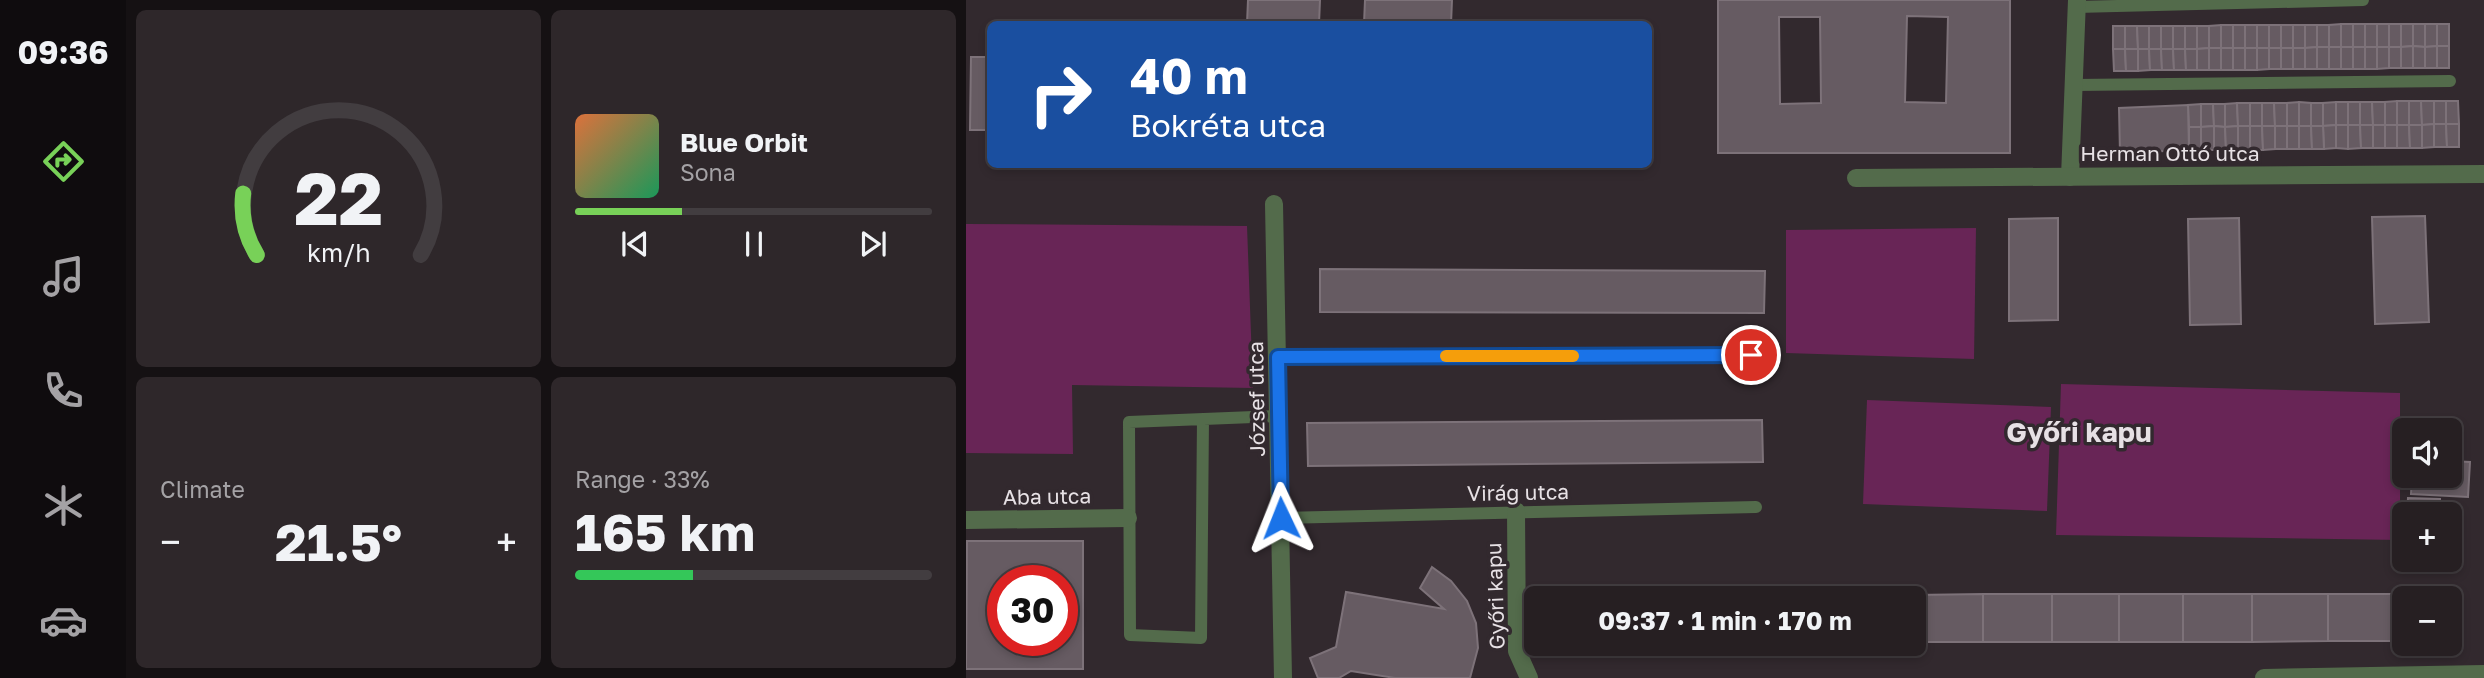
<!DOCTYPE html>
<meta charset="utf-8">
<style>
body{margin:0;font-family:"Golos Text",sans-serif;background:#2e272a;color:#f1f3f6;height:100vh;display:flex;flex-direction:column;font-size:26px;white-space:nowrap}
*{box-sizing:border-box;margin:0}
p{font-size:23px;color:#a4a2a5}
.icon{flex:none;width:38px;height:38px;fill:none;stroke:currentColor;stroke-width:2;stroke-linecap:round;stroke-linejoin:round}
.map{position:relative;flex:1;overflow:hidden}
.sheet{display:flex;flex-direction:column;gap:10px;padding:10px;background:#151113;width:840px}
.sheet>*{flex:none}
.top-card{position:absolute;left:21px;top:21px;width:665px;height:147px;border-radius:10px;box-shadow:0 4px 10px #0003,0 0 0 2px #423d40;background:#1a4fa0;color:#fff;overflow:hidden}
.buttons{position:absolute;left:1426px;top:418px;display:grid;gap:14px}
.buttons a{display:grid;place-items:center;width:70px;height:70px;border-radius:10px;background:#261f22;box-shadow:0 4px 10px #0003,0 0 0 2px #423d40;font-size:35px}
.speed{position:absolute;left:21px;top:565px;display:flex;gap:14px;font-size:35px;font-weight:700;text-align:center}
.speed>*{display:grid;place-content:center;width:91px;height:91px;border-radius:50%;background:#261f22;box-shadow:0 4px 10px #0003,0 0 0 2px #423d40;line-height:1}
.speed .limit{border:10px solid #d22;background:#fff;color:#111}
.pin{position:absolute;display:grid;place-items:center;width:60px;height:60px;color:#fff;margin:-30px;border:4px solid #fff;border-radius:50%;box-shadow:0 2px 7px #0007}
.me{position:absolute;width:77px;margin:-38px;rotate:358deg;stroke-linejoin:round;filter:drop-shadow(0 0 5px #0008)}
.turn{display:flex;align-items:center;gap:24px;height:147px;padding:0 28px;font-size:32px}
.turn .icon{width:91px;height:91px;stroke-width:2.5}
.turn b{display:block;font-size:49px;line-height:60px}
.big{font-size:52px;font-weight:700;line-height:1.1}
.sheet .widget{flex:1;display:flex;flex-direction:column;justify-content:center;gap:10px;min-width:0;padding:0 24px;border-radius:10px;background:#2e272a}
.sheet .dial{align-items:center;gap:0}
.dial svg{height:182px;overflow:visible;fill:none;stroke:#423d40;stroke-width:7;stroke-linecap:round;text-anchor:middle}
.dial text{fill:#f1f3f6;stroke:none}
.song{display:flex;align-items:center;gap:21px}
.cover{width:84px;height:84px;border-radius:10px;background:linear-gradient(135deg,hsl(20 70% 55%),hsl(150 70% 35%))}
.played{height:7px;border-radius:4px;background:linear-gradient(90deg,#78d158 30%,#423d40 30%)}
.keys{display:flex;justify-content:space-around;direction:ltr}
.heat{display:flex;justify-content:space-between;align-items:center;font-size:38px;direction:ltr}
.charge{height:10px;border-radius:5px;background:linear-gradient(90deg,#34c759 33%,#423d40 0)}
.sheet .tiles{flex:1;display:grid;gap:10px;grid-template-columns:repeat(2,1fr)}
.trip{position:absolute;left:558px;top:586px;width:402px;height:70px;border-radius:10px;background:#261f22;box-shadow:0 4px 10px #0003,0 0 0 2px #423d40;font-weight:700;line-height:70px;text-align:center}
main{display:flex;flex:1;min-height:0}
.tab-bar{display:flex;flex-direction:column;width:126px;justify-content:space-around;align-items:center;background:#0f0c0e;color:#a4a2a5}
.tab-bar .icon{width:49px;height:49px}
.tab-bar .selected{color:#78d158}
.tab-bar b{font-size:32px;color:#f1f3f6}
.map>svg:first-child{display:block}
.green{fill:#682556}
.building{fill:#665b62;stroke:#7d7279;stroke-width:2;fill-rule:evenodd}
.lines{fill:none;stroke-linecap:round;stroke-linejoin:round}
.lane{stroke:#536b4b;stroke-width:12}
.street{stroke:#536b4b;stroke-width:18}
.route-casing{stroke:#114b97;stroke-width:18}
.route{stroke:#1a73e8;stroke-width:12}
.slow{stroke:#f59e0b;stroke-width:12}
.labels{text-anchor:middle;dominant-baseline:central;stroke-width:7;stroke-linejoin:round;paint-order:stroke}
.street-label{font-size:21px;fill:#e7e1e5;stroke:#32292e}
.district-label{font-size:28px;font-weight:bold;fill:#e7e1e5;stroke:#32292e}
</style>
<main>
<nav class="tab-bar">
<b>09:36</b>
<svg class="icon selected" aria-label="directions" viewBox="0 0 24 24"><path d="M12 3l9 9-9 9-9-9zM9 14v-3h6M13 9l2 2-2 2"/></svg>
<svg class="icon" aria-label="music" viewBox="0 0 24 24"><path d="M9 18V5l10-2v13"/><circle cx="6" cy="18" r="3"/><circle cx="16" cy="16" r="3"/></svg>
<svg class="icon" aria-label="phone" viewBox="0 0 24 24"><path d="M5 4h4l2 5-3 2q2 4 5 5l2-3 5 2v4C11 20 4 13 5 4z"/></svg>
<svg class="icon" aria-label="climate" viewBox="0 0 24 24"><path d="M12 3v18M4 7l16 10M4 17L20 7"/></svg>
<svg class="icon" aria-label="car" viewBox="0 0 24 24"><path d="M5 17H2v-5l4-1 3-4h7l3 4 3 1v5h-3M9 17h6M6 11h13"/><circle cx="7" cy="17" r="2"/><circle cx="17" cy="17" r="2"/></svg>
</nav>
<section class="sheet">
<div class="tiles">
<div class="widget dial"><svg viewBox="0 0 100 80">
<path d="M14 69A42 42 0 1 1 86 69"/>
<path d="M14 69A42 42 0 0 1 8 42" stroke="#78d158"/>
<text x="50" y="56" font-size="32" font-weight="700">22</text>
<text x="50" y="72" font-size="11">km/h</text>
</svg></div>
<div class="widget">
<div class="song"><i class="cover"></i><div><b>Blue Orbit</b><p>Sona</p></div></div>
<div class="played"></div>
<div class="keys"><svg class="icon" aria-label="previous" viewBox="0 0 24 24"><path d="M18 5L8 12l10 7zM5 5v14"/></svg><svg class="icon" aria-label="pause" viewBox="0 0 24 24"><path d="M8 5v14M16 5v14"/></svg><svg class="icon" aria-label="next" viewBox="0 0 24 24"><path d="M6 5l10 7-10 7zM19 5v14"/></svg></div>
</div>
<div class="widget"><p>Climate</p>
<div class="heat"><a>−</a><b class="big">21.5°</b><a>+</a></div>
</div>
<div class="widget"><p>Range · 33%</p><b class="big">165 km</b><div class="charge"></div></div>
</div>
</section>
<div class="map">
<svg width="1518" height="678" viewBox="0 0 1518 678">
<rect width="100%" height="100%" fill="#32292e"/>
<!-- green -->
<g class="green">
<polygon points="0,224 281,226 287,388 106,385 107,454 0,453"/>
<polygon points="1010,228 1008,359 820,353 820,230"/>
<polygon points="1095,384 1434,393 1434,540 1090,535"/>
<polygon points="901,400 1085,407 1081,511 897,504"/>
</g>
<!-- building -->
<g class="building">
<polygon points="282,0 354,0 353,24 281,24"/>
<polygon points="399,0 486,0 485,24 398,24"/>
<path d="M752 0H1044V153H752ZM941 16 982 17 980 103 939 102ZM813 17H854L855 103 814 104Z"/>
<polygon points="1375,24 1375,47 1363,47 1363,25"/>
<rect x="1375" y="24" width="12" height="23"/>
<rect x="1387" y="24" width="12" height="23"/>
<rect x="1399" y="24" width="12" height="23"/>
<rect x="1411" y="24" width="12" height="23"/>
<rect x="1423" y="24" width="12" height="23"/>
<polygon points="1435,24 1447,24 1447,46 1435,47"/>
<polygon points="1447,24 1459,24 1459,47 1447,46"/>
<polygon points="1459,24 1471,24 1471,46 1459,47"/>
<rect x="1471" y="24" width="12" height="22"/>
<polygon points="1255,25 1255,48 1243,48 1243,26"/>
<rect x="1255" y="25" width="12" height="23"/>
<rect x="1267" y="25" width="12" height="23"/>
<rect x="1279" y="25" width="12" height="23"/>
<rect x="1291" y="25" width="12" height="23"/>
<rect x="1303" y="25" width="12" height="23"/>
<rect x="1315" y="25" width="12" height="23"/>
<rect x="1327" y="25" width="12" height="23"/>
<polygon points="1339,25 1351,25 1351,47 1339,48"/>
<rect x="1351" y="25" width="12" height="22"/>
<rect x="1147" y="26" width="12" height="23"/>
<polygon points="1159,26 1171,26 1172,49 1159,49"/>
<polygon points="1171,26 1183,26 1183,49 1172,49"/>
<rect x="1183" y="26" width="12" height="23"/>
<rect x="1195" y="26" width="12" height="23"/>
<rect x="1207" y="26" width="12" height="23"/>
<rect x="1219" y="26" width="12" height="23"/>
<polygon points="1231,26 1243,26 1243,48 1231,49"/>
<polygon points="1447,46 1447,68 1435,68 1435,47"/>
<polygon points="1447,46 1459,47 1459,68 1447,68"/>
<rect x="1471" y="46" width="12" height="22"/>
<polygon points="1471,46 1471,68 1459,68 1459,47"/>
<polygon points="1351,47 1351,69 1339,69 1339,48"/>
<rect x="1351" y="47" width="12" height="22"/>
<rect x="1363" y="47" width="12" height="22"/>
<rect x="1375" y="47" width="12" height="22"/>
<rect x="1387" y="47" width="12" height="22"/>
<rect x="1399" y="47" width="12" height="22"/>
<polygon points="1411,47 1423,47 1423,68 1411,69"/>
<rect x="1423" y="47" width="12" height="21"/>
<polygon points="1243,48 1243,70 1231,70 1231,49"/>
<rect x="1243" y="48" width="12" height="22"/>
<rect x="1255" y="48" width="12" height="22"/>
<rect x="1267" y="48" width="12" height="22"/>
<rect x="1279" y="48" width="12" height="22"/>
<polygon points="1291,48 1303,48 1303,69 1291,70"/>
<rect x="1303" y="48" width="12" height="21"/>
<rect x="1315" y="48" width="12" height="21"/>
<rect x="1327" y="48" width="12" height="21"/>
<polygon points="1147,49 1159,49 1160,71 1148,71"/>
<polygon points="1159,49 1172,49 1172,71 1160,71"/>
<polygon points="1172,49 1183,49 1184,70 1172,71"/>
<polygon points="1183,49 1195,49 1196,70 1184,70"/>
<polygon points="1195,49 1207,49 1208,70 1196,70"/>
<polygon points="1207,49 1219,49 1220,70 1208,70"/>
<polygon points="1219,49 1231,49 1231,70 1220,70"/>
<polygon points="5,57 24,57 24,130 4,130"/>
<polygon points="1431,101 1431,125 1419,125 1419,102"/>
<rect x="1431" y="101" width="12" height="24"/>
<polygon points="1443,101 1455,101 1456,125 1443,125"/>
<polygon points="1455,101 1468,101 1468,124 1456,125"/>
<rect x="1468" y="101" width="12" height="23"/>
<polygon points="1480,101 1492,101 1493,124 1480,124"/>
<polygon points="1333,102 1333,126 1321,126 1321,103"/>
<polygon points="1333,102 1345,103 1345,126 1333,126"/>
<polygon points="1370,102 1370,125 1357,126 1357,103"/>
<rect x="1370" y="102" width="12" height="23"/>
<rect x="1382" y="102" width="12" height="23"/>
<polygon points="1394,102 1406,102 1407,125 1394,125"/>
<polygon points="1406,102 1419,102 1419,125 1407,125"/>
<polygon points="1271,103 1272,126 1259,127 1259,104"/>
<polygon points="1271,103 1284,103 1284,126 1272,126"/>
<rect x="1284" y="103" width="12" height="23"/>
<polygon points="1296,103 1308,103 1309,126 1296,126"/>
<polygon points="1308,103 1321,103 1321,126 1309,126"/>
<rect x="1345" y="103" width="12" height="23"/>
<polygon points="1235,104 1235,127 1223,127 1222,105"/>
<polygon points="1235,104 1247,104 1248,126 1235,127"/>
<polygon points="1247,104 1259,104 1259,127 1248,126"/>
<polygon points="1222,105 1223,150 1154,153 1153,108"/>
<polygon points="1468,124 1468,147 1456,148 1456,125"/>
<polygon points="1468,124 1480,124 1481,147 1468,147"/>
<polygon points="1480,124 1493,124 1493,147 1481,147"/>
<polygon points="1370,125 1370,148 1358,149 1357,126"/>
<polygon points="1370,125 1382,125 1382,149 1370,148"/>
<polygon points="1382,125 1394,125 1395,148 1382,149"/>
<polygon points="1394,125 1407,125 1407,148 1395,148"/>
<rect x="1407" y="125" width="12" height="23"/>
<rect x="1419" y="125" width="12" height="23"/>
<polygon points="1431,125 1443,125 1444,148 1431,148"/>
<polygon points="1443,125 1456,125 1456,148 1444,148"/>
<polygon points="1248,126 1248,150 1235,150 1235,127"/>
<polygon points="1248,126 1259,127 1260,150 1248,150"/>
<polygon points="1272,126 1272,150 1260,150 1259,127"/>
<rect x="1272" y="126" width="12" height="24"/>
<polygon points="1284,126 1296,126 1297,150 1284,150"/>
<polygon points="1296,126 1309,126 1309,149 1297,150"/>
<rect x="1309" y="126" width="12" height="23"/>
<rect x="1321" y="126" width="12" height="23"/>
<polygon points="1333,126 1345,126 1346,149 1333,149"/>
<polygon points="1345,126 1357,126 1358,149 1346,149"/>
<rect x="1223" y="127" width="12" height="23"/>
<polygon points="1459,216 1463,322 1409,324 1406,217"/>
<polygon points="1092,218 1092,320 1043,321 1043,219"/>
<polygon points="1273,218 1275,324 1224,325 1222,219"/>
<polygon points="354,269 799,271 798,313 354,312"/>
<polygon points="796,420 797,462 342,466 341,423"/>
<polygon points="1484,461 1504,462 1502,497 1445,494 1446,476 1484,476"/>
<polygon points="1442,498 1474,499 1474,514 1441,514"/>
<path d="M1 541H117V669H0ZM37 581H96V640H37Z"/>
<polygon points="466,567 485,581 501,601 510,623 512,648 504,678 429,678 385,671 373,678 352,678 344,658 370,647 380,592 478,609 454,588"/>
<polygon points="1017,594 1017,642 949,642 948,595"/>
<rect x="1017" y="594" width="69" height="48"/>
<rect x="1086" y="594" width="67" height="48"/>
<rect x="1153" y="594" width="64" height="48"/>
<rect x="1217" y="594" width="69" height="48"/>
<polygon points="1286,594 1362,594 1362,641 1286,642"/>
<rect x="1362" y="594" width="70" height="47"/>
<polygon points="803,595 803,598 735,598 735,596"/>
<rect x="803" y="595" width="71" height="3"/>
<rect x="874" y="595" width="74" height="3"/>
<rect x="592" y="596" width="70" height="2"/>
<rect x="662" y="596" width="73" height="2"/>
</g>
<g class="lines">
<!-- lane -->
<g class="lane">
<polyline points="1110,7 1397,0"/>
<polyline points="1108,85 1484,81"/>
<polyline points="311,357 785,355"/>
<polyline points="237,419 235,638 164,635 163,422 312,416"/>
<polyline points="315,518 790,507"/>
</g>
<!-- street -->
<g class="street">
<polyline points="1104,177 1111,0"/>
<polyline points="890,178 1518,174"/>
<polyline points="308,204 317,678"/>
<polyline points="550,511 551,651 563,678"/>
<polyline points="0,520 162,518"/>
<polyline points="1298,678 1518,674"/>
</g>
</g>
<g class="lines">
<!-- route casing -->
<g class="route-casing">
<polyline id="route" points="315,518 312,357 785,355"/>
</g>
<!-- route -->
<use href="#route" class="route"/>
<!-- slow -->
<polyline class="slow" points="480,356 607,356"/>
</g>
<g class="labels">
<!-- street labels -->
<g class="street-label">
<text x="1204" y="153">Herman Ottó utca</text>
<text transform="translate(290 399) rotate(-91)">József utca</text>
<text transform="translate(552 492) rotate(-1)">Virág utca</text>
<text transform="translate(81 496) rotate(-1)">Aba utca</text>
<text transform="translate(529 596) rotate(-92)">Győri kapu</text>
</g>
<!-- district labels -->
<g class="district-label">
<text x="1113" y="431">Győri kapu</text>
</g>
</g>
</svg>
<div class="buttons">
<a><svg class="icon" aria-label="sound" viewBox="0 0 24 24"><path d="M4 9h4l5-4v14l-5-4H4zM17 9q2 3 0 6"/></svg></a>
<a>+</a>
<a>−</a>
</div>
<div class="speed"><div class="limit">30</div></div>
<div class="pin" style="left:785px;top:355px;background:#d93025"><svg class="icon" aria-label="arrive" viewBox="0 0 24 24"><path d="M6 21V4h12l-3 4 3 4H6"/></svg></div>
<svg class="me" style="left:315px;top:518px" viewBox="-20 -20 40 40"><path d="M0-17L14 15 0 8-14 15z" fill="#1a73e8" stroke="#fff" stroke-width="4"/></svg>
<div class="trip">09:37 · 1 min · 170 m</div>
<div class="top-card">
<div class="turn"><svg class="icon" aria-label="right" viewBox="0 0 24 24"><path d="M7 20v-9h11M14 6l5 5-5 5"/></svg><div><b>40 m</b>Bokréta utca</div></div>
</div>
</div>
</main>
